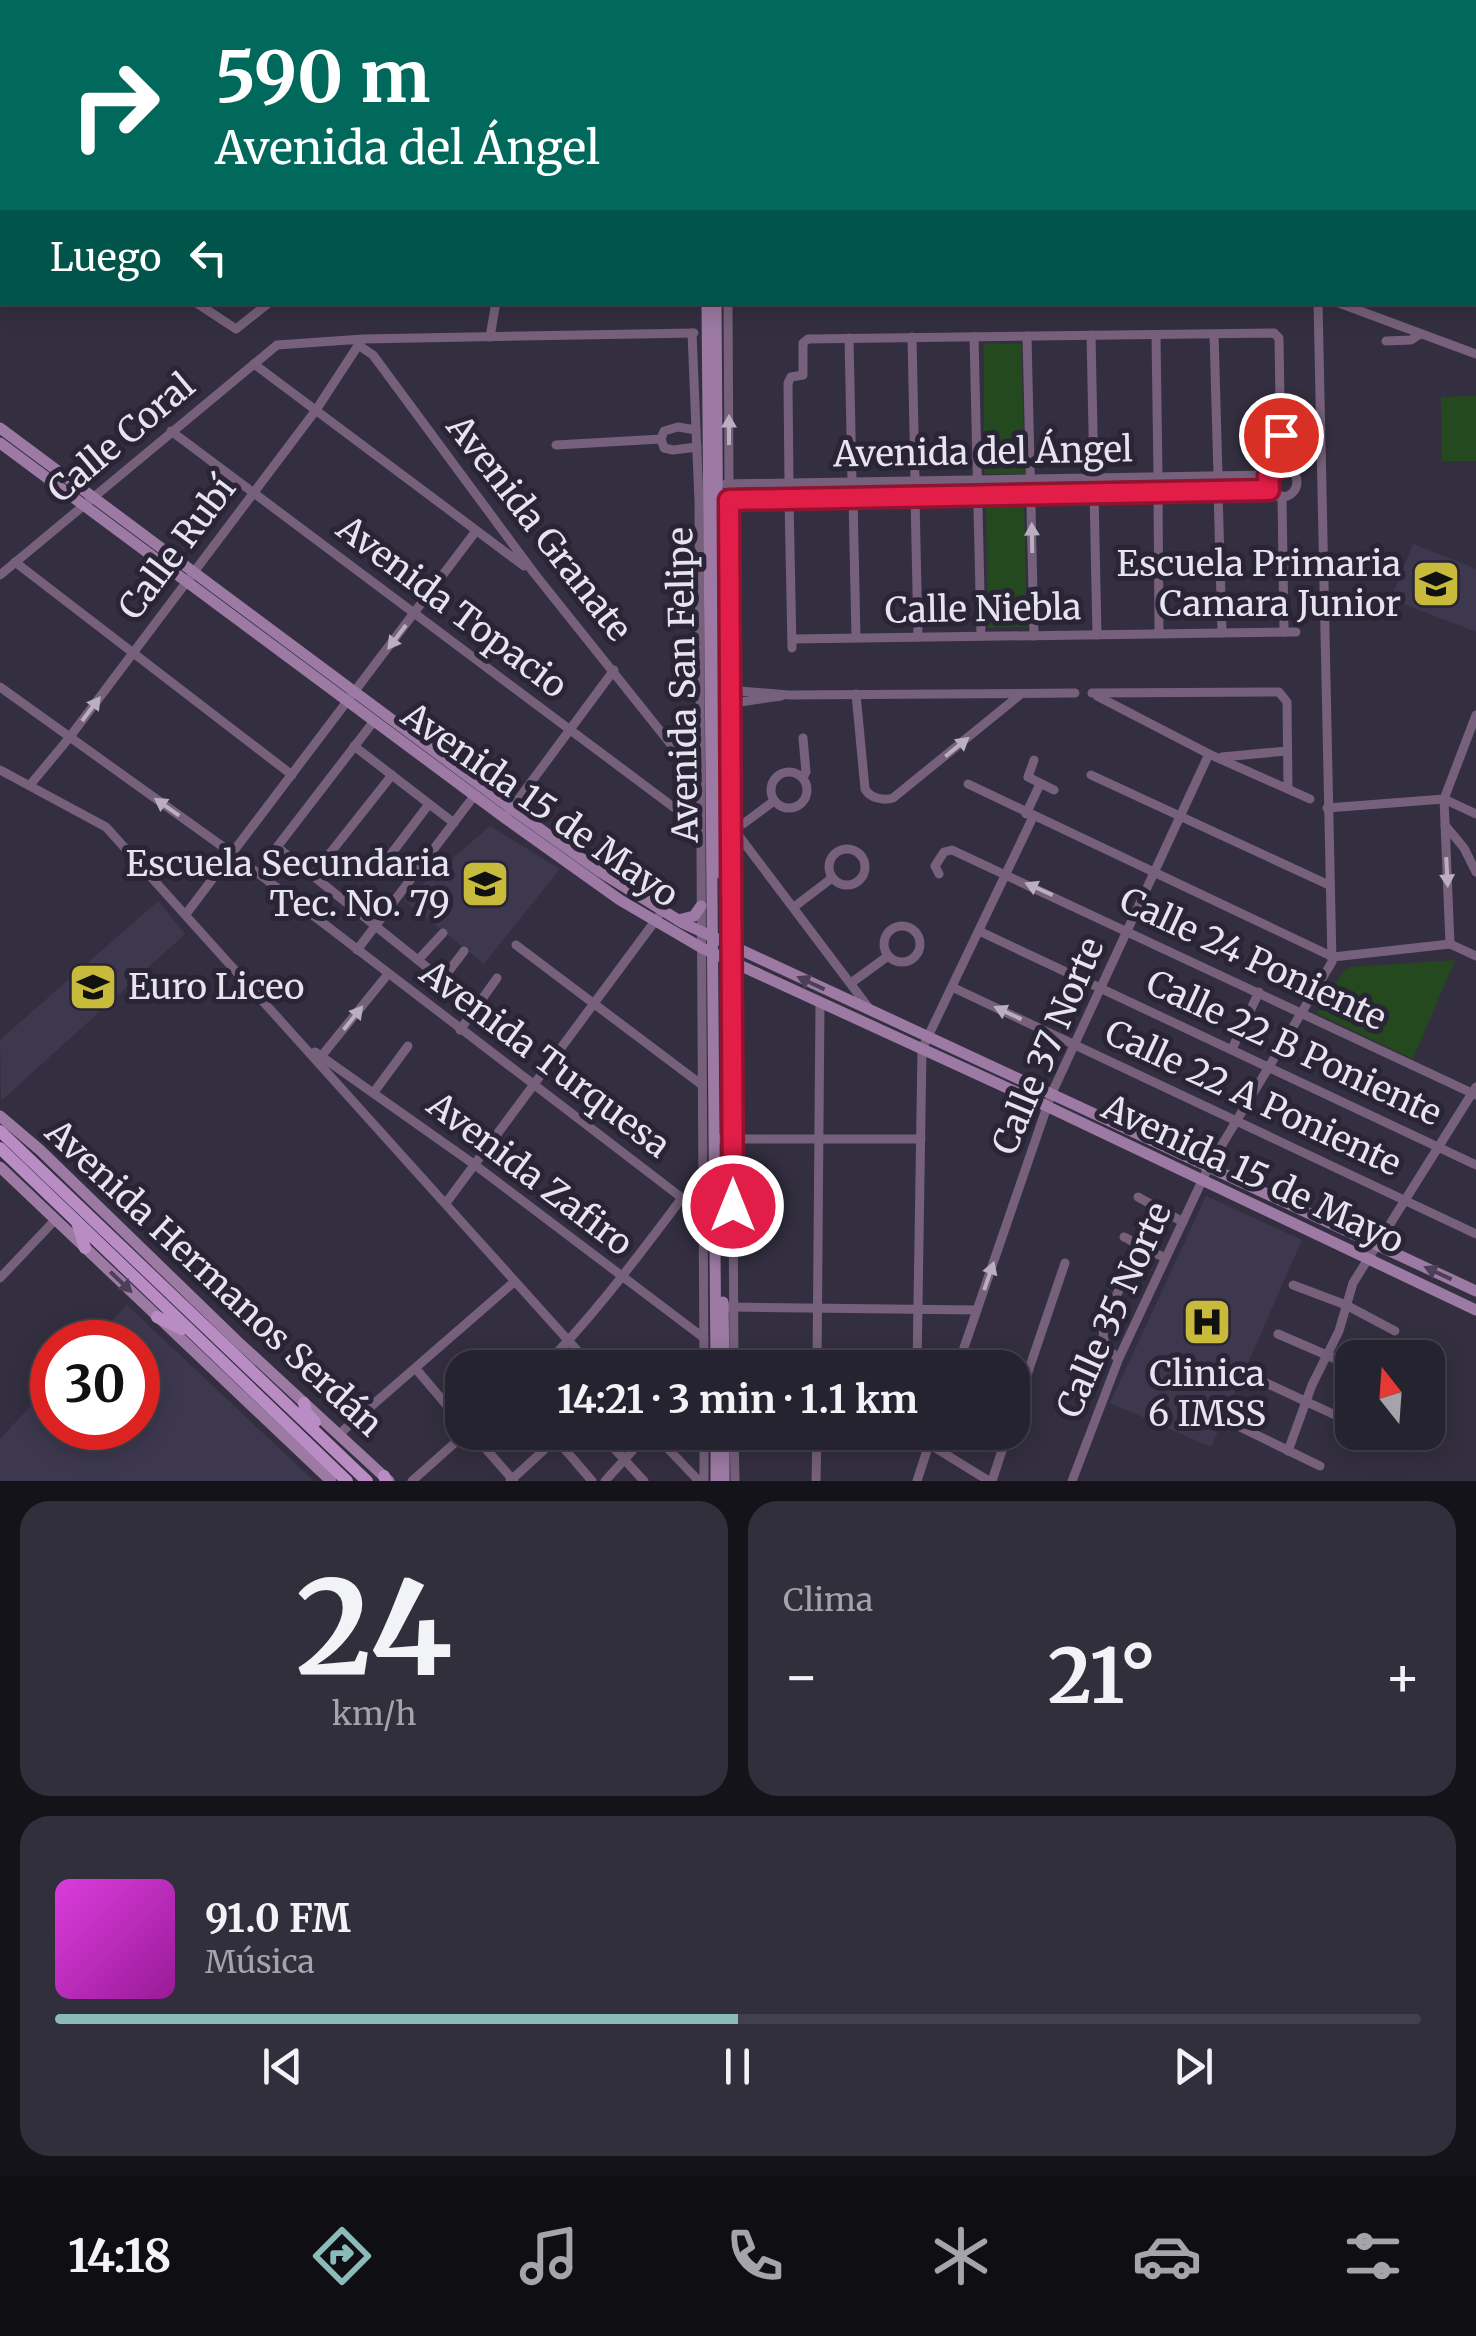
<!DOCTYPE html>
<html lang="es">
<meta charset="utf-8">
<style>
body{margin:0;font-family:Merriweather,serif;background:#322f3c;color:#f1f3f6;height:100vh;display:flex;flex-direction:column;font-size:38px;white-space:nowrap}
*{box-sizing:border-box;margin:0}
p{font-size:32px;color:#a4a4ab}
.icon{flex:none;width:55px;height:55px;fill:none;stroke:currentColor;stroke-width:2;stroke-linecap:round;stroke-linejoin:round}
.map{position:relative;height:1481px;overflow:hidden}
.sheet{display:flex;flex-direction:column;gap:20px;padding:20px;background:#15131a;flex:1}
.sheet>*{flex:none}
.banner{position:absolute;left:0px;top:0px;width:1478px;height:305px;box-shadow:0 5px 25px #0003,0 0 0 2px #42404c;background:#00695c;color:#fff;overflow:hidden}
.needle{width:65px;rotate:343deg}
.tools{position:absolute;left:1335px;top:1340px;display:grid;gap:20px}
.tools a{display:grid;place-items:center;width:110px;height:110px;border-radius:20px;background:#262330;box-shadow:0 5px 25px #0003,0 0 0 2px #42404c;font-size:50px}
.speed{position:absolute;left:30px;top:1320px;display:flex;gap:20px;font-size:50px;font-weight:700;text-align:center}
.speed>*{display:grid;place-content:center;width:130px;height:130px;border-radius:50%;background:#262330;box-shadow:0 5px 25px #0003,0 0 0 2px #42404c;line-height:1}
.speed .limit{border:15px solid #d22;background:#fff;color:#111}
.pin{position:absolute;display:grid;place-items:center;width:85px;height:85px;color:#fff;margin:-42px;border:5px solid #fff;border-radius:50%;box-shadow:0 2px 10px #0007}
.me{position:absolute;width:110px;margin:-55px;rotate:0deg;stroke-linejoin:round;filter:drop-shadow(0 0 8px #0008)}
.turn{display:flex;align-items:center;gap:35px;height:210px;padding:0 50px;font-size:45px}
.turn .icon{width:130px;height:130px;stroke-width:2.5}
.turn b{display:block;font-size:70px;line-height:85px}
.then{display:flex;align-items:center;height:95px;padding:0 50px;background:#0003;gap:20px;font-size:38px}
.big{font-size:75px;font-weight:700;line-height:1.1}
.sheet .card{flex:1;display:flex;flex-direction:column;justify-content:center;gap:15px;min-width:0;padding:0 35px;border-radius:30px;background:#322f3c}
.sheet .dial{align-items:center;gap:0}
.dial b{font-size:130px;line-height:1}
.song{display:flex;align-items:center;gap:30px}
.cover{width:120px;height:120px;border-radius:15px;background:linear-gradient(135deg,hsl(300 70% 55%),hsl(300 70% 35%))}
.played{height:10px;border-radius:5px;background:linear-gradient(90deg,#8bbbb9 50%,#42404c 50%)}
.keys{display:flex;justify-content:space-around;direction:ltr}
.heat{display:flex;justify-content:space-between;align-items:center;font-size:55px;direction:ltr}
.sheet .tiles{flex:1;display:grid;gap:20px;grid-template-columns:1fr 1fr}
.card:last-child{grid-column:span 2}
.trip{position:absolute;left:445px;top:1350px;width:585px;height:100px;border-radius:30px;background:#262330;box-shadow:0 5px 25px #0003,0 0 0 2px #42404c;font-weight:700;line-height:100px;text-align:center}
.menu{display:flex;height:160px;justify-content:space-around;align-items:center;background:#0f0e13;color:#a4a4ab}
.menu .icon{width:70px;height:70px}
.menu .selected{color:#8bbbb9}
.menu b{font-size:45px;color:#f1f3f6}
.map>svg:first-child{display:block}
.built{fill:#3d384e}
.green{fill:#24491e}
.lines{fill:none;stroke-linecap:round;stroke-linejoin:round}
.street{stroke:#76607b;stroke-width:9}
.secondary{stroke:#9c7aa4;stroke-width:11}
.primary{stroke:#b98dc3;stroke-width:12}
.oneway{fill:#baafc1}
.oneway2{fill:#4c3f57}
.route-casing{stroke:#92132f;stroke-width:25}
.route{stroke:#e11d48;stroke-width:18}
.labels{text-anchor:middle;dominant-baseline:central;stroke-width:10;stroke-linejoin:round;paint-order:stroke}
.street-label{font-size:35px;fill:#e7e4f0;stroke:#292536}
.poi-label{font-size:35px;fill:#e7e4f0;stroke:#292536;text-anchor:end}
</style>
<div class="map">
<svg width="1476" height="1481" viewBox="0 0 1476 1481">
<rect width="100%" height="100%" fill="#332f40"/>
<!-- built -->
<g class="built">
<polygon points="1413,544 1476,569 1476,632 1391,599"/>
<polygon points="490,826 560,869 484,964 404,900"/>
<polygon points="158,901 185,934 1,1101 0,1040"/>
<polygon points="1206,1196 1302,1240 1211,1447 1110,1403"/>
<polygon points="127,1305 314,1481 0,1481 0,1439 52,1383 52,1428 138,1428 138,1342 91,1342"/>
</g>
<!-- green -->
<g class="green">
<polygon points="984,343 1021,344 1025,474 984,474"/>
<polygon points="1476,396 1476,461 1442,461 1441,397"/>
<polygon points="1024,501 1027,627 988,628 986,502"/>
<polygon points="1455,960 1413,1059 1316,1013 1344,971 1350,967"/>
</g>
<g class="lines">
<!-- street -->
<g class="street">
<polyline points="74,0 77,2"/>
<polyline points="277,0 280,2"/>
<polyline points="375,0 378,2"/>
<polyline points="645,0 645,2"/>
<polyline points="727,0 727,2"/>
<polyline points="1313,0 1313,2"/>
<polyline points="97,2 97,0"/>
<polyline points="114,2 114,0"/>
<polyline points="206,2 207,0"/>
<polyline points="558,2 558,0"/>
<polyline points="596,2 596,0"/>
<polyline points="981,2 981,0"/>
<polyline points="1037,2 1037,0"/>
<polyline points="1090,2 1090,0"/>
<polyline points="1169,2 1169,0"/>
<polyline points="1222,2 1222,0"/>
<polyline points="1276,2 1276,0"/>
<polyline points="0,20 2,22"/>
<polyline points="0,91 2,92"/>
<polyline points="0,164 2,166"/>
<polyline points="195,302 236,329 270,302"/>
<polyline points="728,302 734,1368"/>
<polyline points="1336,302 1476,354"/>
<polyline points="692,333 699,501 704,1368"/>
<polyline points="1214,334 1218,475"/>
<polyline points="1091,335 1094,478"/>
<polyline points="1156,335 1158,476"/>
<polyline points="1027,336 1034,636"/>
<polyline points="490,337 496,302"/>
<polyline points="912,337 915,480"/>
<polyline points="974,337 981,636"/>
<polyline points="849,338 852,481"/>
<polyline points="1386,341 1411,340 1420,334"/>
<polyline points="358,345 373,355 534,573 701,782"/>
<polyline points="254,364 524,566"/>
<polyline points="696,430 678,427 664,431 661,439 664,448 673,450 697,447"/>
<polyline points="171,431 700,827"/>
<polyline points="556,445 661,439"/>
<circle cx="1282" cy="482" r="15"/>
<polyline points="789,483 788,383 791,377 803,375 803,343 808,339 1274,333 1279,338 1281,467"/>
<polyline points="726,484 1268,475"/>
<polyline points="1218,491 1222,633"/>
<polyline points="1158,492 1159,634"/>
<polyline points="1094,493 1097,635"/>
<polyline points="1282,496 1284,632"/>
<polyline points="915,497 918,637"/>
<polyline points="853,498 856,638"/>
<polyline points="789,499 792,648"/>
<polyline points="727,500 1269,490"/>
<polyline points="15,562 292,775"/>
<polyline points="0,575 277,345 363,339 694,333"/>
<polyline points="792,639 1296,632"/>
<polyline points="0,687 233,854 682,1198 722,1220"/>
<polyline points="728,690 789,695 1075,693"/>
<polyline points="1092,693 1279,692 1287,702 1288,788"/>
<path d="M856 694 865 789C870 798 883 801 893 798L1021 694"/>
<polyline points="1097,696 1209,754 1310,799"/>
<polyline points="727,704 781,696"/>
<polyline points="374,721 277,847 449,985"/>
<polyline points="354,746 454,823"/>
<polyline points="1222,757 1287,751"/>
<polyline points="1034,760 1028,777 1054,790"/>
<polyline points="0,770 106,827 593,1368"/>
<circle cx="789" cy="790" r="18"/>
<polyline points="1091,775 1329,885"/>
<polyline points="803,777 806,772 803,738"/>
<polyline points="968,784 1333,957 1450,944"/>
<polyline points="30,785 69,738 316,410 361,341"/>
<polyline points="1327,808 1444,799 1476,814"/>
<polyline points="509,812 614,670"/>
<polyline points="1026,814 1040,784"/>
<polyline points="1445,825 1464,848 1476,872"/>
<polyline points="731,826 743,824 774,801"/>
<polyline points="733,828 868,1007"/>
<circle cx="847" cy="867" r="18"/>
<polyline points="382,866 429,804"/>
<polyline points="939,874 935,866 944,852 952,850 1476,1095"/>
<polyline points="312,876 392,775"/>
<polyline points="794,907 832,878"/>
<polyline points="186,914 476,531"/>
<circle cx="902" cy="944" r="18"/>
<polyline points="979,931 1476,1165"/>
<polyline points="1450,944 1444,799 1476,715"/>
<polyline points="1450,944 1476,956"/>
<polyline points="516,945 702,1085"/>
<polyline points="357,950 474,796"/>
<polyline points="418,960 443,933"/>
<polyline points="442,980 464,951"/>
<polyline points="851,983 888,956"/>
<polyline points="952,987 1476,1234"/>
<polyline points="460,1030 497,978"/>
<polyline points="1232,1049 1259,992"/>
<polyline points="315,1052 475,1165 704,1338"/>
<polyline points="319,1059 388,974"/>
<polyline points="374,1092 408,1046"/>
<polyline points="714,1139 921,1139"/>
<polyline points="1138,1197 1183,1222"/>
<polyline points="446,1203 658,917"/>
<polyline points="1124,1237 1165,1258"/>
<polyline points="0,1278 55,1220"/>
<polyline points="1293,1285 1346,1305 1395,1331"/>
<polyline points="728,1307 977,1310"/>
<polyline points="1278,1334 1352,1366"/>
<path d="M1119 1358C1087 1341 1112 1308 1122 1283"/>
<path d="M542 1368C594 1316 638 1256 682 1198"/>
<polyline points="817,1368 820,1002"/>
<polyline points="917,1368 922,1049 1033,817"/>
<polyline points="957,1368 1051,1095 1209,754"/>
<polyline points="416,1369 462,1423"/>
<polyline points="1264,1382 1348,1421"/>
<polyline points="1012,1419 1065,1263"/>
<polyline points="1240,1427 1320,1466"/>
<polyline points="471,1432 514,1481"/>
<polyline points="550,1432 592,1481"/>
<polyline points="599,1432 644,1481"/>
<polyline points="652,1432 699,1481"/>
<polyline points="704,1432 704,1481"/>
<polyline points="734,1432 735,1481"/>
<polyline points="919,1432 929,1444 989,1481"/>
<polyline points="338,1435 514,1282"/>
<polyline points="1288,1451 1312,1385 1339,1331 1353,1283 1476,1087"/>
<polyline points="412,1481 467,1432"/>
<polyline points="510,1481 556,1439"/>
<polyline points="605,1481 643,1439"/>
<polyline points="816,1481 817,1432"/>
<polyline points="917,1481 933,1432"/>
<polyline points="992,1481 1008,1432"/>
<polyline points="1072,1481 1119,1358 1208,1168 1332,962 1318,302"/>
</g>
<!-- secondary -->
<g class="secondary">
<polyline points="704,0 704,2"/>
<polyline points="713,0 713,2"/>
<polyline points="707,302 716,1368"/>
<polyline points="716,302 720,873"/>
<polyline points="0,428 512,809 599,871 683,923 1476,1291"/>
<polyline points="0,443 505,818 620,900 702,948 1038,1102 1476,1310"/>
<polyline points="678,920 694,916 701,906"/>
<polyline points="0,1116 40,1150 236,1340 389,1481"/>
<polyline points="0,1167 331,1481"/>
<polyline points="723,1302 724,1368"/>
<polyline points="716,1432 716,1481"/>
<polyline points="724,1432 724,1481"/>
</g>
<!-- primary -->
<g class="primary">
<polyline points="0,1131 367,1481"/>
<polyline points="0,1148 347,1481"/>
<polyline points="77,1222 85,1248"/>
<polyline points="157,1317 182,1329"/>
<polyline points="304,1403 306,1413 315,1422"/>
<polyline points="384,1476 386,1481"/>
</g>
</g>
<!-- one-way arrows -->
<defs><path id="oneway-solid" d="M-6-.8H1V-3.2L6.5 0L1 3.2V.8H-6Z" transform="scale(2.5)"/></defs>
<g class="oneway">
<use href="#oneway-solid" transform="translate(729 430) rotate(-90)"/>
<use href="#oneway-solid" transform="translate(1032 538) rotate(-91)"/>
<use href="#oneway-solid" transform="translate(397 637) rotate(127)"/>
<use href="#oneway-solid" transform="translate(91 709) rotate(-53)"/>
<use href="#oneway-solid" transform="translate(957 747) rotate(-39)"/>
<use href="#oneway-solid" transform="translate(167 807) rotate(-145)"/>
<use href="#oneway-solid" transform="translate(1447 872) rotate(87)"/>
<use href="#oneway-solid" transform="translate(1039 889) rotate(-156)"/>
<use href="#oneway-solid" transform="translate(1008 1013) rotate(-155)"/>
<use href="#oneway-solid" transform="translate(353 1018) rotate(-51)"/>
<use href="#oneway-solid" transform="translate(989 1276) rotate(-71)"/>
</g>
<g class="oneway2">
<use href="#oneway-solid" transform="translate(811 983) rotate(-155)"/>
<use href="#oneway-solid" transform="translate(1438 1273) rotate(-155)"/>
<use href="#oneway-solid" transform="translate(121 1282) rotate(44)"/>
</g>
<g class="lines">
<!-- route casing -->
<g class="route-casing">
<polyline id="route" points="733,1206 729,500 1269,490 1268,475 1281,467 1281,435"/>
</g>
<!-- route -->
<use href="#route" class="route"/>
</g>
<!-- icons -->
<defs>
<g id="university-square" transform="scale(2.5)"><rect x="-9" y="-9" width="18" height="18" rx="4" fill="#c8bb3b" stroke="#292536"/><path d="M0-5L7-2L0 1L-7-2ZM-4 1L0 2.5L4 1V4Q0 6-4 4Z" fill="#111"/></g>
<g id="school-square" transform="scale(2.5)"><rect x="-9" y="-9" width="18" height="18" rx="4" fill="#c8bb3b" stroke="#292536"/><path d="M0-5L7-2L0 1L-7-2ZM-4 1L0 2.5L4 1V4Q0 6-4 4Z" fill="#111"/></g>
<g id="hospital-square" transform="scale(2.5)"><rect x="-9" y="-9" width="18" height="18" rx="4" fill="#c8bb3b" stroke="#292536"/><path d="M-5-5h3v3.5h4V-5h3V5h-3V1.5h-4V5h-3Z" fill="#111"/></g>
</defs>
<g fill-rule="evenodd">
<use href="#university-square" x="1436" y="584"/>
<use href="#university-square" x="485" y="884"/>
<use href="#school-square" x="93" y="987"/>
<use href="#hospital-square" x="1207" y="1322"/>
</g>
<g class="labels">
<!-- street labels -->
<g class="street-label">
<text transform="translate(121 438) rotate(-40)">Calle Coral</text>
<text transform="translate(983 452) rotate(-1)">Avenida del Ángel</text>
<text transform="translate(539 528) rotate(52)">Avenida Granate</text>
<text transform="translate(177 548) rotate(-53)">Calle Rubí</text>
<text transform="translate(452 607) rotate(37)">Avenida Topacio</text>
<text transform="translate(983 609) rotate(-1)">Calle Niebla</text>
<text transform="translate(683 685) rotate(-91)">Avenida San Felipe</text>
<text transform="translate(540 805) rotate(35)">Avenida 15 de Mayo</text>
<text transform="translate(1253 959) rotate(25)">Calle 24 Poniente</text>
<text transform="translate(1048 1046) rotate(-67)">Calle 37 Norte</text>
<text transform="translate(1294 1048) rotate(25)">Calle 22 B Poniente</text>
<text transform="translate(545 1059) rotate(37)">Avenida Turquesa</text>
<text transform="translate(1253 1098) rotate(25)">Calle 22 A Poniente</text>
<text transform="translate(530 1174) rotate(37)">Avenida Zafiro</text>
<text transform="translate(1253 1174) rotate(25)">Avenida 15 de Mayo</text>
<text transform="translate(214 1278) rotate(43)">Avenida Hermanos Serdán</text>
<text transform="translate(1114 1310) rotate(-66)">Calle 35 Norte</text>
</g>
<!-- poi labels -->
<g class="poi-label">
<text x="1401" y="564">Escuela Primaria<tspan x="1401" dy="40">Camara Junior</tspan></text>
<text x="450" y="864">Escuela Secundaria<tspan x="450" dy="40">Tec. No. 79</tspan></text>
<text x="128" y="987" text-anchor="start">Euro Liceo</text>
<text x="1207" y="1374" text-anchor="middle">Clinica<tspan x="1207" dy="40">6 IMSS</tspan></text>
</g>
</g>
</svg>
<div class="tools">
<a><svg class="needle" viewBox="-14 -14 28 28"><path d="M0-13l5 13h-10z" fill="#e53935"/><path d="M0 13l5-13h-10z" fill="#a4a4ab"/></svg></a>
</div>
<div class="speed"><div class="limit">30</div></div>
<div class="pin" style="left:1281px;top:435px;background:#d93025"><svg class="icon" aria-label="arrive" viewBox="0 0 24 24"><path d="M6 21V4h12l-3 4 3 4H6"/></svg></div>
<svg class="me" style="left:733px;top:1206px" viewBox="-20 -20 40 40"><circle r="17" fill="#e11d48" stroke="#fff" stroke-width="3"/><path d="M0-11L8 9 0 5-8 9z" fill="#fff"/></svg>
<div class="trip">14:21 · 3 min · 1.1 km</div>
<div class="banner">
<div class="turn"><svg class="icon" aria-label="right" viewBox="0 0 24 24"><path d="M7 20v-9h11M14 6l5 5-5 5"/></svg><div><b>590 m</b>Avenida del Ángel</div></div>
<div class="then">Luego<svg class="icon" aria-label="left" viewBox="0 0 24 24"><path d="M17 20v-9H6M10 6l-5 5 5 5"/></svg></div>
</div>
</div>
<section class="sheet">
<div class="tiles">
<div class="card dial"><b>24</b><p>km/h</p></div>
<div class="card"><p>Clima</p>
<div class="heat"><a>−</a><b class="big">21°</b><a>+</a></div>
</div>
<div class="card">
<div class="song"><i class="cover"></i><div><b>91.0 FM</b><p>Música</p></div></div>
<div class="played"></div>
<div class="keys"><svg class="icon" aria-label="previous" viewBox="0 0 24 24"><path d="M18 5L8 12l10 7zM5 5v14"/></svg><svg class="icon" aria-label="pause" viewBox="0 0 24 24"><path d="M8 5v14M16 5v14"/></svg><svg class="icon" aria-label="next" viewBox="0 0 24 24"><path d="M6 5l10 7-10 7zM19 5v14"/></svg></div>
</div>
</div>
</section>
<nav class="menu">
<b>14:18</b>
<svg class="icon selected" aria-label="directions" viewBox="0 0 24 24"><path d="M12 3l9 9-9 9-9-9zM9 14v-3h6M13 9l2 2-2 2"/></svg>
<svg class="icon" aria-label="music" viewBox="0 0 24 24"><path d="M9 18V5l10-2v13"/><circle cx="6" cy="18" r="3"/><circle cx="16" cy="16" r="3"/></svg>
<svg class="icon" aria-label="phone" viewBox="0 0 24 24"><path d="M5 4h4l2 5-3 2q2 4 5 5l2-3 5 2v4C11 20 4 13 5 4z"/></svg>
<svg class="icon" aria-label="climate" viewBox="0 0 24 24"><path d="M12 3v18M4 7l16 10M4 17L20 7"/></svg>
<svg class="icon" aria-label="car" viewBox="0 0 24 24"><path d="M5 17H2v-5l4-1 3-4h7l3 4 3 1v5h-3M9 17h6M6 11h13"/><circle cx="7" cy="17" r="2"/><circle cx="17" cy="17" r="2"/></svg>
<svg class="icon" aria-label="filters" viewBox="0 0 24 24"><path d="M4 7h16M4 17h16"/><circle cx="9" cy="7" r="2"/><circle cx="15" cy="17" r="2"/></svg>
</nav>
